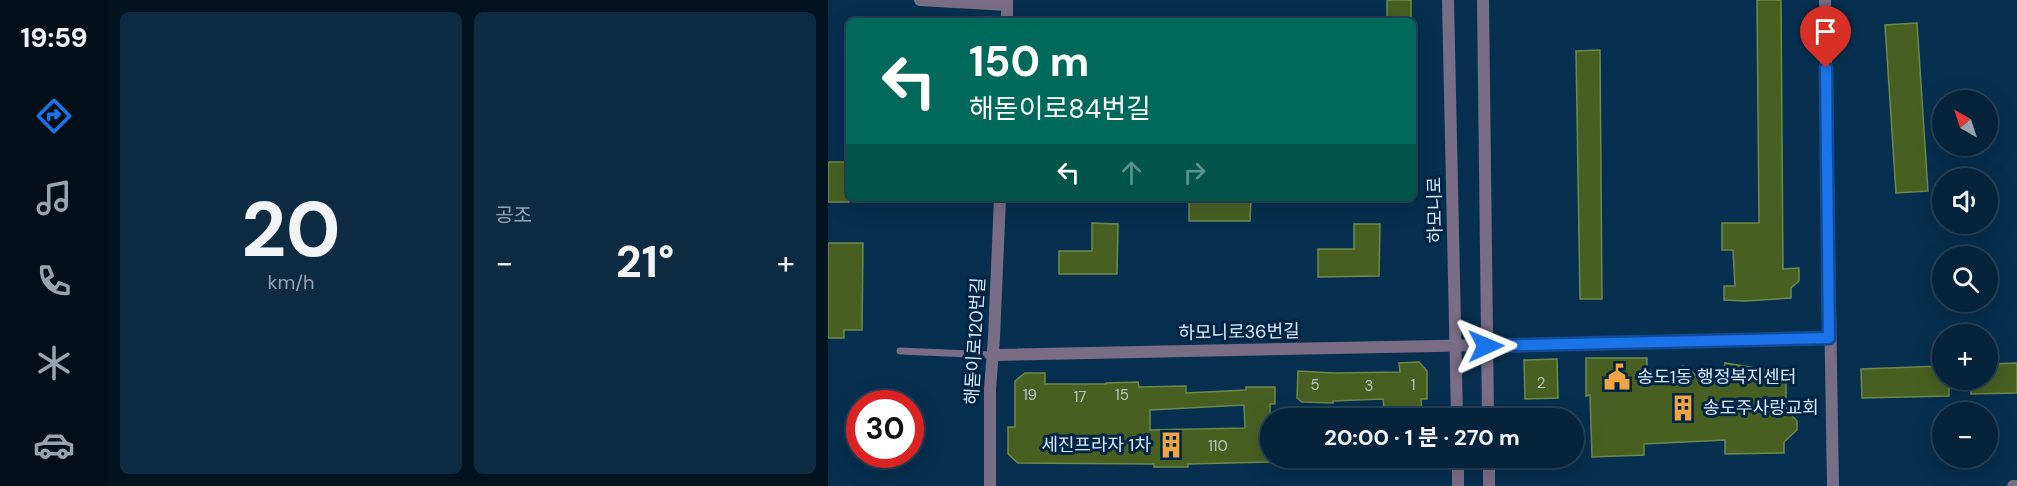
<!DOCTYPE html>
<html lang="ko">
<meta charset="utf-8">
<style>
body{margin:0;font-family:"DM Sans","Noto Sans KR",sans-serif;background:#0e2b42;color:#f1f3f6;height:100vh;display:flex;flex-direction:column;font-size:22px;white-space:nowrap}
*{box-sizing:border-box;margin:0}
p{font-size:20px;color:#97a4af}
.icon{flex:none;width:33px;height:33px;fill:none;stroke:currentColor;stroke-width:2;stroke-linecap:round;stroke-linejoin:round}
.map{position:relative;flex:1;overflow:hidden}
.panel{display:flex;flex-direction:column;gap:12px;padding:12px;background:#031320;width:720px}
.panel>*{flex:none}
.guide{position:absolute;left:18px;top:18px;width:570px;height:183px;border-radius:9px;box-shadow:0 6px 24px #0002,0 0 0 2px #264055;background:#00695c;color:#fff;overflow:hidden}
.needle{width:39px;rotate:321deg}
.controls{position:absolute;left:1104px;top:90px;display:grid;gap:12px}
.controls a{display:grid;place-items:center;width:66px;height:66px;border-radius:50%;background:#05233b;box-shadow:0 6px 24px #0002,0 0 0 2px #264055;font-size:30px}
.speed{position:absolute;left:18px;top:390px;display:flex;gap:12px;font-size:30px;font-weight:700;text-align:center}
.speed>*{display:grid;place-content:center;width:78px;height:78px;border-radius:50%;background:#05233b;box-shadow:0 6px 24px #0002,0 0 0 2px #264055;line-height:1}
.speed .limit{border:9px solid #d22;background:#fff;color:#111}
.pin{position:absolute;display:grid;place-items:center;width:51px;height:51px;color:#fff;margin:-62px -26px;border-radius:50% 50% 50% 0;rotate:-45deg;box-shadow:0 0 6px #0007}
.pin .icon{rotate:45deg}
.me{position:absolute;width:66px;margin:-33px;rotate:89deg;stroke-linejoin:round;filter:drop-shadow(0 0 4px #0008)}
.turn{display:flex;align-items:center;gap:21px;height:126px;padding:0 24px;font-size:27px}
.turn .icon{width:78px;height:78px;stroke-width:2.5}
.turn b{display:block;font-size:42px;line-height:51px}
.lanes{display:flex;align-items:center;height:57px;padding:0 24px;background:#0003;justify-content:center;gap:30px;direction:ltr}
.lanes .off{opacity:.35}
.big{font-size:45px;font-weight:700;line-height:1.1}
.panel .tile{flex:1;display:flex;flex-direction:column;justify-content:center;gap:9px;min-width:0;padding:0 21px;border-radius:9px;background:#0e2b42}
.panel .dial{align-items:center;gap:0}
.dial b{font-size:78px;line-height:1}
.heat{display:flex;justify-content:space-between;align-items:center;font-size:33px;direction:ltr}
.panel .tiles{flex:1;display:grid;gap:12px;grid-template-columns:repeat(2,1fr)}
.trip{position:absolute;left:432px;top:408px;width:324px;height:60px;border-radius:30px;background:#05233b;box-shadow:0 6px 24px #0002,0 0 0 2px #264055;font-weight:700;line-height:60px;text-align:center}
main{display:flex;flex:1;min-height:0}
.tab-bar{display:flex;flex-direction:column;width:108px;justify-content:space-around;align-items:center;background:#020e18;color:#97a4af}
.tab-bar .icon{width:42px;height:42px}
.tab-bar .selected{color:#1a73e8}
.tab-bar b{font-size:27px;color:#f1f3f6}
.map>svg:first-child{display:block}
.building{fill:#476022;stroke:#6e894c;stroke-width:1.5;fill-rule:evenodd}
.lines{fill:none;stroke-linecap:round;stroke-linejoin:round}
.service{stroke:#7a6d86;stroke-width:7}
.minor{stroke:#7a6d86;stroke-width:12}
.tertiary{stroke:#7a6d86;stroke-width:12}
.route-casing{stroke:#114b97;stroke-width:15}
.route{stroke:#1a73e8;stroke-width:10}
.labels{text-anchor:middle;dominant-baseline:central;stroke-width:6;stroke-linejoin:round;paint-order:stroke}
.number-label{font-size:15px;fill:#b5c8c4}
.street-label{font-size:18px;fill:#daeafa;stroke:#002444}
.poi-label{font-size:18px;fill:#daeafa;stroke:#002444;text-anchor:start}
</style>
<main>
<nav class="tab-bar">
<b>19:59</b>
<svg class="icon selected" aria-label="directions" viewBox="0 0 24 24"><path d="M12 3l9 9-9 9-9-9zM9 14v-3h6M13 9l2 2-2 2"/></svg>
<svg class="icon" aria-label="music" viewBox="0 0 24 24"><path d="M9 18V5l10-2v13"/><circle cx="6" cy="18" r="3"/><circle cx="16" cy="16" r="3"/></svg>
<svg class="icon" aria-label="phone" viewBox="0 0 24 24"><path d="M5 4h4l2 5-3 2q2 4 5 5l2-3 5 2v4C11 20 4 13 5 4z"/></svg>
<svg class="icon" aria-label="climate" viewBox="0 0 24 24"><path d="M12 3v18M4 7l16 10M4 17L20 7"/></svg>
<svg class="icon" aria-label="car" viewBox="0 0 24 24"><path d="M5 17H2v-5l4-1 3-4h7l3 4 3 1v5h-3M9 17h6M6 11h13"/><circle cx="7" cy="17" r="2"/><circle cx="17" cy="17" r="2"/></svg>
</nav>
<section class="panel">
<div class="tiles">
<div class="tile dial"><b>20</b><p>km/h</p></div>
<div class="tile"><p>공조</p>
<div class="heat"><a>−</a><b class="big">21°</b><a>+</a></div>
</div>
</div>
</section>
<div class="map">
<svg width="1189" height="486" viewBox="0 0 1189 486">
<rect width="100%" height="100%" fill="#072f4f"/>
<!-- building -->
<g class="building">
<rect x="559" y="0" width="24" height="21"/>
<polygon points="929,0 953,0 955,269 971,268 971,281 963,288 963,298 917,301 896,300 896,286 907,286 905,250 894,250 894,223 931,223"/>
<polygon points="1089,23 1100,191 1068,193 1057,25"/>
<polygon points="772,50 774,299 752,299 748,51"/>
<rect x="0" y="162" width="21" height="40"/>
<polygon points="361,198 423,198 422,221 361,221"/>
<polygon points="264,223 290,224 289,274 231,274 231,251 264,251"/>
<polygon points="526,224 552,224 551,276 490,277 490,249 526,249"/>
<polygon points="0,243 35,243 34,330 16,330 16,338 0,338"/>
<polygon points="758,358 819,358 819,374 843,372 855,366 862,369 867,375 897,374 897,363 958,373 958,409 969,421 969,430 956,442 956,453 897,454 897,440 816,444 816,455 764,457 762,395 758,396"/>
<polygon points="729,359 730,398 697,399 696,360"/>
<polygon points="591,362 599,371 599,399 593,399 594,418 557,418 555,399 505,401 505,403 474,402 469,398 470,371 506,373 572,372 571,363"/>
<polygon points="1189,363 1189,393 1143,394 1143,380 1160,380 1160,364"/>
<polygon points="1114,366 1114,380 1121,380 1121,396 1034,398 1033,369"/>
<path d="M197 373H217V384H278V383L310 382 311 387 358 386V393L418 390V387H447V404H442V462L360 464V467H326V464L190 463 180 454V427H187V381ZM416 405 417 428 322 430V410Z"/>
</g>
<g class="lines">
<!-- service -->
<polyline class="service" points="72,351 165,355"/>
<!-- minor -->
<g class="minor">
<polyline points="92,0 179,5"/>
<polyline points="997,0 1005,486"/>
<polyline points="179,21 179,0"/>
<polyline points="165,355 1001,338"/>
<polyline points="162,486 162,389 166,338 172,198"/>
</g>
<!-- tertiary -->
<g class="tertiary">
<polyline points="620,0 629,418"/>
<polyline points="655,0 660,418"/>
<polyline points="630,458 630,486"/>
<polyline points="661,458 661,486"/>
<polyline points="1185,486 1189,486"/>
</g>
</g>
<g class="lines">
<!-- route casing -->
<g class="route-casing">
<polyline id="route" points="658,346 1001,338 998,68"/>
</g>
<!-- route -->
<use href="#route" class="route"/>
</g>
<!-- icons -->
<defs>
<g id="civic-bare" transform="scale(2.07)"><path d="M-.6-6.5H3V-4.5H.6V-3L4-1V1h2V6H-6V1h2V-1L-.6-3ZM-1.2 2.5V6h2.4V2.5Z" fill="#f3a442" stroke="#002444" stroke-width="2.5" paint-order="stroke"/></g>
<g id="building-bare" transform="scale(2.07)"><path d="M-4-6H4V6H1V3H-1V6H-4ZM-2.5-4.3h1.7v1.8h-1.7ZM.8-4.3h1.7v1.8H.8ZM-2.5-1h1.7V.8h-1.7ZM.8-1h1.7V.8H.8Z" fill="#f3a442" stroke="#002444" stroke-width="2.5" paint-order="stroke"/></g>
</defs>
<g fill-rule="evenodd">
<use href="#civic-bare" x="789" y="377"/>
<use href="#building-bare" x="855" y="408"/>
<use href="#building-bare" x="343" y="445"/>
</g>
<g class="labels">
<!-- number labels -->
<g class="number-label">
<text x="713" y="383">2</text>
<text x="487" y="385">5</text>
<text x="585" y="385">1</text>
<text x="541" y="386">3</text>
<text x="202" y="395">19</text>
<text x="294" y="395">15</text>
<text x="252" y="397">17</text>
<text x="390" y="446">110</text>
</g>
<!-- street labels -->
<g class="street-label">
<text transform="translate(607 210) rotate(-91)">하모니로</text>
<text transform="translate(411 332) rotate(-1)">하모니로36번길</text>
<text transform="translate(147 341) rotate(-87)">해돋이로120번길</text>
</g>
<!-- poi labels -->
<g class="poi-label">
<text x="809" y="377">송도1동 행정복지센터</text>
<text x="875" y="408">송도주사랑교회</text>
<text x="323" y="445" text-anchor="end">세진프라자 1차</text>
</g>
</g>
</svg>
<div class="controls">
<a><svg class="needle" viewBox="-14 -14 28 28"><path d="M0-13l5 13h-10z" fill="#e53935"/><path d="M0 13l5-13h-10z" fill="#97a4af"/></svg></a>
<a><svg class="icon" aria-label="sound" viewBox="0 0 24 24"><path d="M4 9h4l5-4v14l-5-4H4zM17 9q2 3 0 6"/></svg></a>
<a><svg class="icon" aria-label="search" viewBox="0 0 24 24"><circle cx="10" cy="10" r="6"/><path d="M15 15l6 6"/></svg></a>
<a>+</a>
<a>−</a>
</div>
<div class="speed"><div class="limit">30</div></div>
<div class="pin" style="left:998px;top:68px;background:#d93025"><svg class="icon" aria-label="arrive" viewBox="0 0 24 24"><path d="M6 21V4h12l-3 4 3 4H6"/></svg></div>
<svg class="me" style="left:658px;top:346px" viewBox="-20 -20 40 40"><path d="M0-17L14 15 0 8-14 15z" fill="#1a73e8" stroke="#fff" stroke-width="4"/></svg>
<div class="trip">20:00 · 1 분 · 270 m</div>
<div class="guide">
<div class="turn"><svg class="icon" aria-label="left" viewBox="0 0 24 24"><path d="M17 20v-9H6M10 6l-5 5 5 5"/></svg><div><b>150 m</b>해돋이로84번길</div></div>
<div class="lanes"><svg class="icon" aria-label="left" viewBox="0 0 24 24"><path d="M17 20v-9H6M10 6l-5 5 5 5"/></svg><svg class="icon off" aria-label="ahead" viewBox="0 0 24 24"><path d="M12 20V5M6 11l6-6 6 6"/></svg><svg class="icon off" aria-label="right" viewBox="0 0 24 24"><path d="M7 20v-9h11M14 6l5 5-5 5"/></svg></div>
</div>
</div>
</main>
